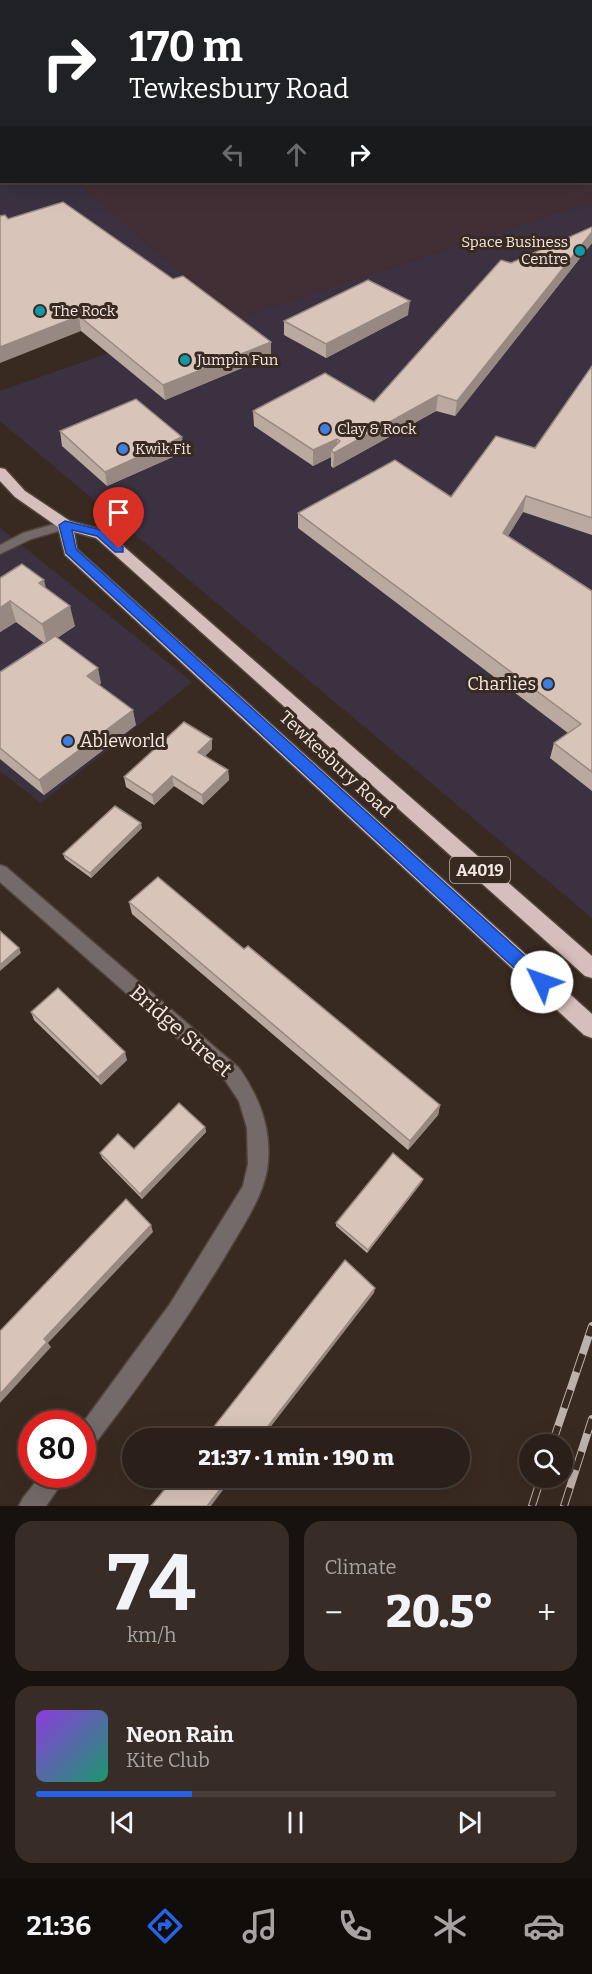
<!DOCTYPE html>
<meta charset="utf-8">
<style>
body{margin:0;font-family:Bitter,serif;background:#372d26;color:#f1f3f6;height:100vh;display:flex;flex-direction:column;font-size:22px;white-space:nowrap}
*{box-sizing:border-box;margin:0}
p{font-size:20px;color:#a6a3a2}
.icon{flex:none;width:33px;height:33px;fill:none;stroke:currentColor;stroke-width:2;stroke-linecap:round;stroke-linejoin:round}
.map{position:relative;height:1506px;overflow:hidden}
.details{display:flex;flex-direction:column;gap:15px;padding:15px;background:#18120e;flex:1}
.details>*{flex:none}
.guide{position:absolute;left:0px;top:0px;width:592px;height:183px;box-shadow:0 6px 24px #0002,0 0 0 2px #473e38;background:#202124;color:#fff;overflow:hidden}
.buttons{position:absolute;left:519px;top:1434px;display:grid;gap:12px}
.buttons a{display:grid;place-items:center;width:54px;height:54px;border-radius:50%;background:#2b2019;box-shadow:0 6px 24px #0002,0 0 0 2px #473e38;font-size:30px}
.speed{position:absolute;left:18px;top:1410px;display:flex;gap:12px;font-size:30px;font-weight:700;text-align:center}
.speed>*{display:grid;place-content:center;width:78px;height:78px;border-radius:50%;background:#2b2019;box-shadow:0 6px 24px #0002,0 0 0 2px #473e38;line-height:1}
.speed .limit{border:9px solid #d22;background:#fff;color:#111}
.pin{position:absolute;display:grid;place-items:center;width:51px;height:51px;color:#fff;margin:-62px -26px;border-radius:50% 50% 50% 0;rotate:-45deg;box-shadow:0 0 6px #0007}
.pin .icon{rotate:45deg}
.me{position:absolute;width:66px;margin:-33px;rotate:312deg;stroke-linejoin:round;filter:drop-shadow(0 0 4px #0008)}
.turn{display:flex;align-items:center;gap:21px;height:126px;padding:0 30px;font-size:27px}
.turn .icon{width:78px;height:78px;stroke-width:2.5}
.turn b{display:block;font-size:42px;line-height:51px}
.lanes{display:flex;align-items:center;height:57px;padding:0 30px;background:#0003;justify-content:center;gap:30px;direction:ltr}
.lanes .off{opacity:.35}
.big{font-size:45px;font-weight:800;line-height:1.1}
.details .tile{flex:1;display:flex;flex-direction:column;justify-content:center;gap:9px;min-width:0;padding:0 21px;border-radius:18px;background:#372d26}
.details .dial{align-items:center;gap:0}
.dial b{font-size:78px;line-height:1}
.song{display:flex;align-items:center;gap:18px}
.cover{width:72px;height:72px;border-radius:9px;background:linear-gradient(135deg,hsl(270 70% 55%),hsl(160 70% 35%))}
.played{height:6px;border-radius:3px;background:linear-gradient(90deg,#2563eb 30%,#473e38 30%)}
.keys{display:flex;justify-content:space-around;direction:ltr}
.heat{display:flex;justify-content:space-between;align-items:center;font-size:33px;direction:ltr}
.details .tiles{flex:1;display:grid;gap:15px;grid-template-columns:1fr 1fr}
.tile:last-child{grid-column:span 2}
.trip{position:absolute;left:122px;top:1428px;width:348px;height:60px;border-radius:30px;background:#2b2019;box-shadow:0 6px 24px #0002,0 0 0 2px #473e38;font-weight:800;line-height:60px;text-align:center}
.tabs{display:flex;height:96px;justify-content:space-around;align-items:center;background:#110d0a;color:#a6a3a2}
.tabs .icon{width:42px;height:42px}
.tabs .on{color:#2563eb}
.tabs b{font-size:27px;color:#f1f3f6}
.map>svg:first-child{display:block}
.commercial{fill:#3b3141}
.industrial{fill:#422f36}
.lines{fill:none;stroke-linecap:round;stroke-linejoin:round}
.stream{stroke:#022130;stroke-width:4.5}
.street-casing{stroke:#53453c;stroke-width:3}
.highway-casing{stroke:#53453c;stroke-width:3}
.street{fill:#746a69;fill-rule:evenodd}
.highway{fill:#d5bebb;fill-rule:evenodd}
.rail-casing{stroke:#bdb1ab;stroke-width:8}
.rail{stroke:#392a21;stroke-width:6;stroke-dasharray:19;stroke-linecap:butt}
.wall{fill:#baa99e}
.shaded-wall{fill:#978981}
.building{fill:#d8c4b8;stroke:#978981;stroke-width:1.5}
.route{fill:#2563eb;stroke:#184099;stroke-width:1.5}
.culture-dot{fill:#0f9aa8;stroke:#392a21;stroke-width:2}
.shop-dot{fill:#3f7fe0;stroke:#392a21;stroke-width:2}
.labels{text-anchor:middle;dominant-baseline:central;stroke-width:6;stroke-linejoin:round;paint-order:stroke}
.far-poi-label{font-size:15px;fill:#f3e8e3;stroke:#392a21;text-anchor:start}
.shield{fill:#392a21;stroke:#bbafa9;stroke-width:1.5}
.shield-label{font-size:16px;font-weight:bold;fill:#f3e8e3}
.poi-label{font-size:18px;fill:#f3e8e3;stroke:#392a21;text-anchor:end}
.street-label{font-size:18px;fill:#f3e8e3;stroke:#392a21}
.near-street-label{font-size:21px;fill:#f3e8e3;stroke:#392a21}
</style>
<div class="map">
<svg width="592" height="1506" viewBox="0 0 592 1506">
<rect width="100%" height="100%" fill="#392a21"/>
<!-- commercial -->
<g class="commercial">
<polygon points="0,117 2,182 77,182 234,319 587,203 592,207 592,918 0,421 0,391 109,353 86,326 0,278"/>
<polygon points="0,528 192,682 41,803 0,771"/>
</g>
<!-- industrial -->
<polygon class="industrial" points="592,132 592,207 587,203 234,319 77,182 591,182"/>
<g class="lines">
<!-- stream -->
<polyline class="stream" points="299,0 307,2"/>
<!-- street casing -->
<g class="street-casing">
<g id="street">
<polygon points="65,521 71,525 69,528 31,539 0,554 0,545 23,533"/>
<path d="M0 865 6 867 239 1068C260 1098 273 1132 267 1170 262 1198 244 1224 230 1248 188 1319 140 1385 90 1450L82 1453V1424L170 1304 243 1186 248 1164 247 1128 239 1101 225 1080 0 882Z"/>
<polygon points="42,1474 68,1474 46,1506 19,1506 23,1498"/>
</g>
</g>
<!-- highway casing -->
<g class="highway-casing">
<polygon id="highway" points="0,468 5,469 25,491 70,521 106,531 592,956 592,978 585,976 96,538 74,532 77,549 592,1014 592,1038 584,1035 65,555 58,527 15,497 0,481"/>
</g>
<!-- street -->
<use href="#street" class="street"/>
<!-- highway -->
<use href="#highway" class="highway"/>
<!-- rail casing -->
<g class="rail-casing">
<g id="rail">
<polyline points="552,1444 592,1326"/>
<polyline points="532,1506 541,1478"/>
<polyline points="564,1506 592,1419"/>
</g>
</g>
<!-- rail -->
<use href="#rail" class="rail"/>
</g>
<!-- wall -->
<g class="wall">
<polygon points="347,0 591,0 590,1 592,1 592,63 591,62 591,2 350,2"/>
<polygon points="8,219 173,279 271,342 271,356 165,400 81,331"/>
<polygon points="592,227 592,243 455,416 436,411 333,468 331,466 331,457 313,466 254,426 253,411 374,402 511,263"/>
<polygon points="408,315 326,358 284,335 284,321"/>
<polygon points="592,366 592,535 523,512 508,536 592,591 592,791 550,758 554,743 568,733 298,528 298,513 451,497 535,448"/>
<polygon points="60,431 184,452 107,486 62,446"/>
<polygon points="0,578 47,589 75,626 57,638 101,683 99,685 136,725 44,795 0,759 0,672 44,643 16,622 0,632"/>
<polygon points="212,739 212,749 205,756 228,770 229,780 203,805 174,786 154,805 126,787 124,777"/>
<polygon points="142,828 91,878 65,859 63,854"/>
<polygon points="129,902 244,949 440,1105 438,1115 408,1150 132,914"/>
<polygon points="31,1012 127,1060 101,1085 34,1020"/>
<polygon points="205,1127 206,1132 142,1199 102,1158 100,1153 134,1149"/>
<polygon points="423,1179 422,1182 367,1253 336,1226 336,1223"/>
</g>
<!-- shaded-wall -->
<g class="shaded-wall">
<polygon points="592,232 592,243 455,416 457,401"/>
<polygon points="410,301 408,315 326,358 326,344"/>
<polygon points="79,316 81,331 0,363 0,347"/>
<polygon points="271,342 271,356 165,400 163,385"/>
<polygon points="438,395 436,411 333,468 334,453 331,450 331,457 313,466 313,450 337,439 337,451"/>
<polygon points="182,437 184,452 107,486 105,472"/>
<polygon points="526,496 523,512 500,548 503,533"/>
<polygon points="44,580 49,600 39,583"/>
<polygon points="10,601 16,622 0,632 0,608"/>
<polygon points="70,606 75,626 47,645 42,624"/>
<polygon points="98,668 101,683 90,691 87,676"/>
<polygon points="133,710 136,725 44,795 39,780"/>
<polygon points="212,739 212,749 199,762 198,752"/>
<polygon points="228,770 229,780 203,805 202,795"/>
<polygon points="172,776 174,786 154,805 152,795"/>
<polygon points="141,823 142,828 91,878 90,873"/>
<polygon points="19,948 21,953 0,971 0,965"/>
<polygon points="125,1052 127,1060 101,1085 98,1077"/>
<polygon points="440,1105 438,1115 408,1150 410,1141"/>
<polygon points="205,1127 206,1132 142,1199 140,1194"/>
<polygon points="423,1179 422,1182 367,1253 368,1250"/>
<polygon points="151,1225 153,1232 48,1343 51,1347 0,1403 0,1394 44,1339"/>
<polygon points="375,1288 374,1293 262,1438 259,1438"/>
<polygon points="229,1478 232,1478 211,1506 207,1506"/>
</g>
<!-- building -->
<g class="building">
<polygon points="358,0 588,0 592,1 592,52 591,52 591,2 361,2"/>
<polygon points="63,202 173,279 183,276 271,342 163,385 79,316 0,347 0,216 5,215 8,219"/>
<polygon points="592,227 592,232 457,401 438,395 334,453 331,450 340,441 337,439 313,450 253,411 325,373 374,402 501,260 511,263"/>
<polygon points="368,280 410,301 326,344 284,321"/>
<polygon points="592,366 592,518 526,496 503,533 592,591 592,772 554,743 581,724 298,513 395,460 451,497 496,436 535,448"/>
<polygon points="136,399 182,437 105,472 60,431"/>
<polygon points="22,564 44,580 39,583 70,606 42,624 10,601 0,608 0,578"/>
<polygon points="55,636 98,668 87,676 133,710 39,780 0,748 0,672"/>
<polygon points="184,722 212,739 198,752 228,770 202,795 172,776 152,795 124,777"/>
<polygon points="115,806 141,823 90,873 63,854"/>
<polygon points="158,877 244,949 248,946 440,1105 410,1141 129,902"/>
<polygon points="0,931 19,948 0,965"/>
<polygon points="58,988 125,1052 98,1077 31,1012"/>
<polygon points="179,1103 205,1127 140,1194 100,1153 118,1134 134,1149"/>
<polygon points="393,1153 423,1179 368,1250 336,1223"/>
<polygon points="126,1199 151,1225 44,1339 47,1342 0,1394 0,1331"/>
<polygon points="345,1260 375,1288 259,1438 205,1438"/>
<polygon points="174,1478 229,1478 207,1506 151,1506"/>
</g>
<!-- route -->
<polygon class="route" points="65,521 105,531 123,547 123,552 115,552 97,536 72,530 76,549 548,977 550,982 548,988 542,990 536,988 66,553 59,525"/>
<!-- markers -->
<g class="culture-dot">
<circle cx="580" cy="251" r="6"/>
<circle cx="40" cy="311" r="6"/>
<circle cx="185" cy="360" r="6"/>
</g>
<g class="shop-dot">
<circle cx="325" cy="429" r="6"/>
<circle cx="123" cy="449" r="6"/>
<circle cx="548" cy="684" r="6"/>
<circle cx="68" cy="741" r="6"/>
</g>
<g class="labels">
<!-- far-poi labels -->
<g class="far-poi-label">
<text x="568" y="242" text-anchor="end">Space Business<tspan x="568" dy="17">Centre</tspan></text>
<text x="52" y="311">The Rock</text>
<text x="197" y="360">Jumpin Fun</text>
<text x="337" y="429">Clay &amp; Rock</text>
<text x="135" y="449">Kwik Fit</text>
</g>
<!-- shield labels -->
<rect class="shield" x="450" y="857" width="60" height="26" rx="4.5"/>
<g class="shield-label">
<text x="480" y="870">A4019</text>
</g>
<!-- poi labels -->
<g class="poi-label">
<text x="536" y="684">Charlies</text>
<text x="80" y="741" text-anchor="start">Ableworld</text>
</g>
<!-- street labels -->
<g class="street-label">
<text transform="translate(336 764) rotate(43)">Tewkesbury Road</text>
</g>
<!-- near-street labels -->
<g class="near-street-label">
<text transform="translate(181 1031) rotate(41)">Bridge Street</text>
</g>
</g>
</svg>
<div class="buttons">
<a><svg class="icon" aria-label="search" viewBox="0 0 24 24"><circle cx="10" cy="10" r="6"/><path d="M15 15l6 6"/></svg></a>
</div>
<div class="speed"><div class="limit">80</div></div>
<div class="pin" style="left:119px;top:549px;background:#d93025"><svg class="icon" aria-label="arrive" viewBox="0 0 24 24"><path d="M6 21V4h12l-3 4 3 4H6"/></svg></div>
<svg class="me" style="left:542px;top:982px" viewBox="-20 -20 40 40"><circle r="19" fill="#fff"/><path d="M0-13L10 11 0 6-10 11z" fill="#2563eb"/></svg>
<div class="trip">21:37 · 1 min · 190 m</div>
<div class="guide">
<div class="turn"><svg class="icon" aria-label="right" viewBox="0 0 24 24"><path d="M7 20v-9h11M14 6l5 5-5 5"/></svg><div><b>170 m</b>Tewkesbury Road</div></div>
<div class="lanes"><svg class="icon off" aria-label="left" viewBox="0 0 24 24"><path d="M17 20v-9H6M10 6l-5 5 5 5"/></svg><svg class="icon off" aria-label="ahead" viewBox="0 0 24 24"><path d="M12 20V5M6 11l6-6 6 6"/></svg><svg class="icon" aria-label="right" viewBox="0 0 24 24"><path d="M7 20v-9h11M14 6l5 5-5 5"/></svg></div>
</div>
</div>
<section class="details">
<div class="tiles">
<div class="tile dial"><b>74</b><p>km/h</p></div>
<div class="tile"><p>Climate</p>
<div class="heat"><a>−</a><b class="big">20.5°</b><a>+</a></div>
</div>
<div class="tile">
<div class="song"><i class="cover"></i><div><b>Neon Rain</b><p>Kite Club</p></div></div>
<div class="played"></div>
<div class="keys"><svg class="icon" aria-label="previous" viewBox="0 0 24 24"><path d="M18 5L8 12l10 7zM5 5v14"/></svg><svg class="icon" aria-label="pause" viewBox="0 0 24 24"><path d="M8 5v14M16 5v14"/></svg><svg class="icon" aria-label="next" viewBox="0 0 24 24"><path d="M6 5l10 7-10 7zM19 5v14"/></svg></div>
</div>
</div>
</section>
<nav class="tabs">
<b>21:36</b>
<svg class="icon on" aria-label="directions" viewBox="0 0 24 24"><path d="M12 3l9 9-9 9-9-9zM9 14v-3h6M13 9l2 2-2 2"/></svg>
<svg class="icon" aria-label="music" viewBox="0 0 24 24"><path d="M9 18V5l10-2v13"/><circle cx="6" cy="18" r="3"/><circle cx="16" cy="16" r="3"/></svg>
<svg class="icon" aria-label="phone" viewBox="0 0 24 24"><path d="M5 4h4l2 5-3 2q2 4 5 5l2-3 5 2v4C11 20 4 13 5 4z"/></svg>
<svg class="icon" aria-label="climate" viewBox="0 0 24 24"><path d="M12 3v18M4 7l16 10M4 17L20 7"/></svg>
<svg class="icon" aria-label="car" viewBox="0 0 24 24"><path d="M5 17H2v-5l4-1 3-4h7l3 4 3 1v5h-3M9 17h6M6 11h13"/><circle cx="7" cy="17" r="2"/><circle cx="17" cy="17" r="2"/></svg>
</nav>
